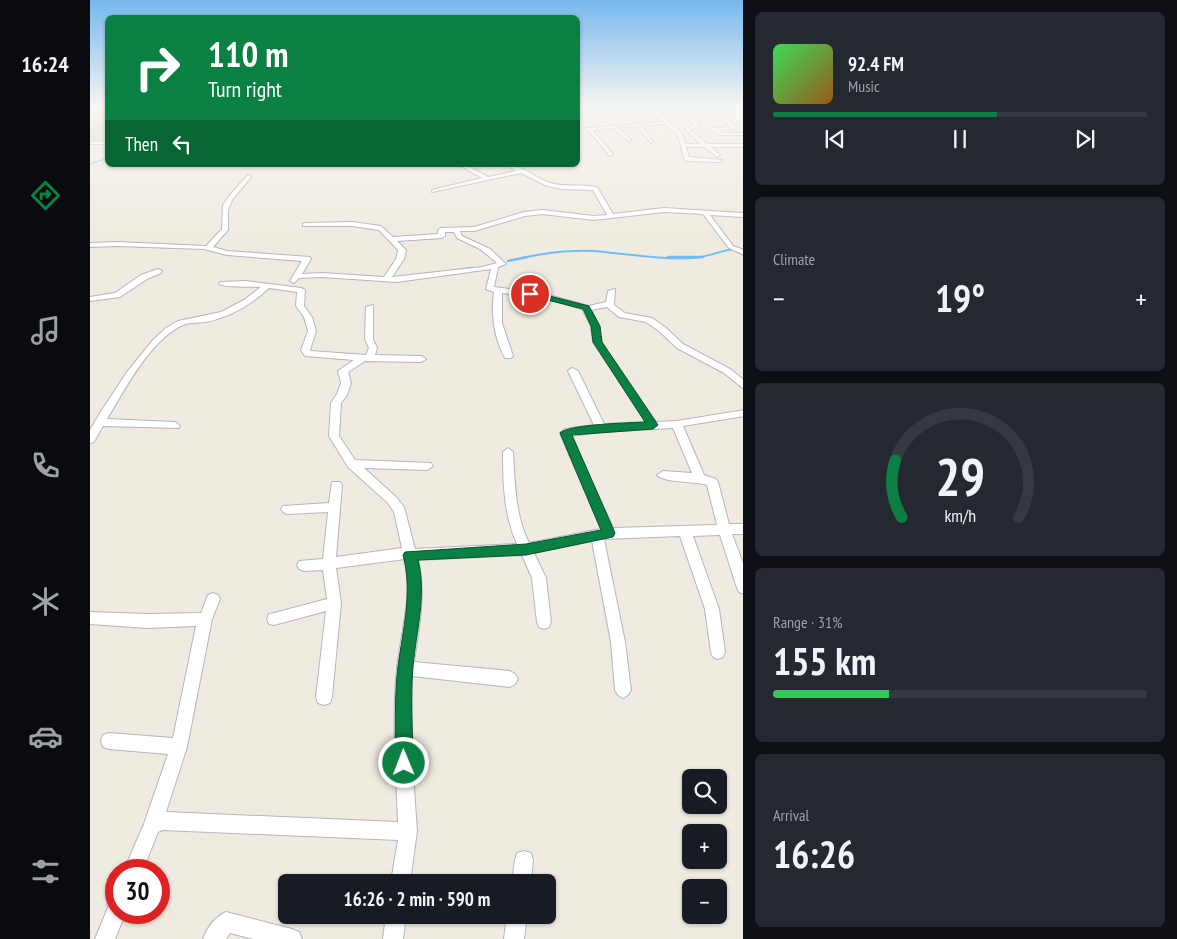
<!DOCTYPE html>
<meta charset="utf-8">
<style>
body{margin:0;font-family:"PT Sans Narrow",sans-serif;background:#242831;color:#f1f3f6;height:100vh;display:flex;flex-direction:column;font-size:19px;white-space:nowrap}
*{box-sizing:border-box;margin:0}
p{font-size:16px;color:#9ea1a6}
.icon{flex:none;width:28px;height:28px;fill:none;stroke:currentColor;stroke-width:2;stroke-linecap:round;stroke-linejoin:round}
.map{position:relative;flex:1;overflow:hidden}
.details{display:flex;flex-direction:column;gap:12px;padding:12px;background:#0d0f14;width:434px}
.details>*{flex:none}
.banner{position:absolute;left:15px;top:15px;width:475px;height:152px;border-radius:8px;box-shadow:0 1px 4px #0004;background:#0b8043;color:#fff;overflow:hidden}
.controls{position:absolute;left:592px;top:769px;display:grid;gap:10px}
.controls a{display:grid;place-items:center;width:45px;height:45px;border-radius:8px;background:#171b24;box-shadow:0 1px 4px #0004;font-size:25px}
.speed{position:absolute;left:15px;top:859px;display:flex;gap:10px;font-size:25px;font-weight:700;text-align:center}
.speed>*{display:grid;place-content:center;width:65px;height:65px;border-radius:50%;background:#171b24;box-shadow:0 1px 4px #0004;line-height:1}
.speed .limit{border:8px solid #d22;background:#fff;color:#111}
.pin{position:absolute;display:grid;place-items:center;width:42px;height:42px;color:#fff;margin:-21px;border:2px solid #fff;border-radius:50%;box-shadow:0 1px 5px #0007}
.me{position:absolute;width:55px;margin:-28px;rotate:359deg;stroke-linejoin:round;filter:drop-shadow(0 0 4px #0008)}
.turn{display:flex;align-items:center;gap:18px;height:105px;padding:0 20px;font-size:22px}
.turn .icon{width:65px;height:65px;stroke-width:2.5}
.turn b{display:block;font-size:35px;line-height:42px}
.then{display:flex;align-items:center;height:48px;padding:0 20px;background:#0003;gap:10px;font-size:19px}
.big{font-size:38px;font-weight:600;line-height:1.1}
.details .card{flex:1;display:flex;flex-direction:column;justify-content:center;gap:8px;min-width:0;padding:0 18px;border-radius:8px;background:#242831}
.details .dial{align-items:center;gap:0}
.dial svg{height:130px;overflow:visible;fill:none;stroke:#363941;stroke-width:7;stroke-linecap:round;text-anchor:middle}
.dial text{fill:#f1f3f6;stroke:none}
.song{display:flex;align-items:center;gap:15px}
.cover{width:60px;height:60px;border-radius:8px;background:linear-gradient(135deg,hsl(130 70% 55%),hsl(30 70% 35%))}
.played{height:5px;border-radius:2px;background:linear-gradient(90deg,#0b8043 60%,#363941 60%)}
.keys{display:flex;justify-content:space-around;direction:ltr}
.heat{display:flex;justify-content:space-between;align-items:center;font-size:28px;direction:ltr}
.charge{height:8px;border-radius:4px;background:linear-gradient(90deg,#34c759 31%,#363941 0)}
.trip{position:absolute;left:188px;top:874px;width:278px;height:50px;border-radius:8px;background:#171b24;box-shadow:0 1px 4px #0004;font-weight:600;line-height:50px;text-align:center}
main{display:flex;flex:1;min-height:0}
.tab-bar{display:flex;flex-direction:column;width:90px;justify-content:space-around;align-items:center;background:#090b0e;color:#9ea1a6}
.tab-bar .icon{width:35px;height:35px}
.tab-bar .on{color:#0b8043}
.tab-bar b{font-size:22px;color:#f1f3f6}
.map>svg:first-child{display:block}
.cemetery{fill:#c2dab6}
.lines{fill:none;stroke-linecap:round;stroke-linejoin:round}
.stream-far2{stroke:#6fbdf6;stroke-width:1}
.stream-far1{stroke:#6fbdf6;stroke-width:2}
.stream{stroke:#6fbdf6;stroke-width:2.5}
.minor-casing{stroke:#b4b4c2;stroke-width:2}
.minor{fill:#fff;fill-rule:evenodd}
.route{fill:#0b8043;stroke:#07532c}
</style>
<main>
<nav class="tab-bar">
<b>16:24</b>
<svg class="icon on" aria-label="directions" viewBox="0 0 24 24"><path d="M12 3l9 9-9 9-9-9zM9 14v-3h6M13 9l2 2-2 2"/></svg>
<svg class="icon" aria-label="music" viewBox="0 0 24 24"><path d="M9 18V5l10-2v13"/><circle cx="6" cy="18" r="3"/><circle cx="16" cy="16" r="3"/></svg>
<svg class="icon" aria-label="phone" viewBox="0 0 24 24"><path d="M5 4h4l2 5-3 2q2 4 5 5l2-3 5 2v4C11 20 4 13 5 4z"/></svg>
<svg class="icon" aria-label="climate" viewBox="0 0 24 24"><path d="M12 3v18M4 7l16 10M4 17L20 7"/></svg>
<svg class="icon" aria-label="car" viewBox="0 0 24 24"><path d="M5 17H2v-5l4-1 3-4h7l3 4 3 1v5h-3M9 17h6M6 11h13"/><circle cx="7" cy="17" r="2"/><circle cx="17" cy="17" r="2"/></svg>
<svg class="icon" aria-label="filters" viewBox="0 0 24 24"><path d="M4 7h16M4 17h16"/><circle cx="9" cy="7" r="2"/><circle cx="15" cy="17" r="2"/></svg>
</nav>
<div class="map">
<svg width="654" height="939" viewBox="0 0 654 939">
<rect width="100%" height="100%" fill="#f0ebe0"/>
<!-- cemetery -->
<polygon class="cemetery" points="17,111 17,142 0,143 0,113"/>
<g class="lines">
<!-- stream-far2 -->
<g class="stream-far2">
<polyline points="488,109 562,109"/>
<polyline points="566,109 574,109"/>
<polyline points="0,164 18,158"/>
</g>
<!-- stream-far1 -->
<path class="stream-far1" d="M432 258C454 253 481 250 504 251 537 254 571 260 604 258 619 257 631 250 645 249"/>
<!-- stream -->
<g class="stream">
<polyline points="578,257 613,257"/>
<polyline points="418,261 437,257"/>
<polyline points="361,271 382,268"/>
</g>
<!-- minor casing -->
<g class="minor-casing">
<g id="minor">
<polygon points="513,106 519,106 515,108"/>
<polygon points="18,109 18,111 0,113 0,111"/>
<polygon points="561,109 654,112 654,114 629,113 647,128 629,130 633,133 654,133 654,135 631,135 622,130 622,128 641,127 623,113 567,111 592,133 595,144 611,144 595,129 605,125 600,119 602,118 610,126 600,130 617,144 654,144 654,147 621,147 630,155 627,157 615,147 596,147 599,157 633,160 630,162 597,161 594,159 588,135 575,124 551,125 563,142 561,143 547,126 528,127 541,140 539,142 523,128 502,130 523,154 520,156 498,130 488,131 488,129 572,122"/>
<polygon points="18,141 18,144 0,144 0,142"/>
<path d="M369 165H376L398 177 426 171 416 165C432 165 445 178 460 183 475 187 491 184 507 187L523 214 574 208 654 213V217L620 215 643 246 654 250V255L639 248 613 214 574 212 504 220 452 214 435 216 384 231H370L372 236 400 249 416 264 408 267 404 287 451 293 499 306 516 302 518 291 525 289 524 305 535 313 562 318 575 327 593 344 640 369 654 380V389L634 373 587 348 569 331 556 322 529 317 517 307 501 310 509 326 511 342 566 422 587 421 654 410V416L593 426 614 475 626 479 628 482 639 524H654V534H642L654 566V594L649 592 647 588 630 535 603 536 629 609 635 652 633 657 628 659 623 657 621 652 615 609 590 536 514 539 535 642 541 690 538 695 533 698 528 695 525 690 521 642 502 541 444 553 456 578 461 622 459 627 454 629 449 627 447 622 442 578 432 555 328 560C336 592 329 629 324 662L420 671 425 674 428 679 425 684 420 687 322 676 321 746 327 831 320 882H301L308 840 73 830 68 832 53 870H34L54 824 78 754 19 749 13 747 11 741 13 735 19 733 83 738 106 626 57 628 0 624V612L57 614 111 613 118 595 123 593 128 595 130 599 122 619 97 747 76 812 308 822C306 771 302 719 307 668 311 631 323 597 315 559L246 568 251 603 242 697 240 703 234 705 228 703 226 697 236 611 184 625 179 624 177 619 179 614 184 613 237 599 233 570 214 571 209 569 207 565 209 561 233 559 238 512 197 514 193 512 191 509 193 506 239 503 242 482H250L252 485 246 557 312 548 304 512 298 503 258 467 239 436 241 403 247 394 251 383 248 371 264 360 215 356 211 350 218 331 214 317 206 306 207 292 179 288C161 305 140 317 116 322 109 323 100 322 93 325 61 339 35 389 17 419L85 422 90 426 89 428 13 426 4 442 0 443V430L12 410 37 372 63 340 76 328 88 321 131 312 154 300 171 287C162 286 135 288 129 284L130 282 156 281 211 288 215 290 214 306 222 317 226 331 220 350 221 351 276 355 279 348 275 339 276 307 283 305V339L287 348 285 355 331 356 336 359 331 362 275 361 258 372 261 383 257 395 251 403 249 436 265 460 341 463 343 466 337 470 274 468 306 497 314 507 325 549 427 544C414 516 413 483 413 452L418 448 423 452C425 483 425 515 439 543L511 529 470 433 475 429 504 425 478 371 480 369 483 368 488 371 514 424 556 422 503 342 501 326 492 309 451 297 412 293V323L423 356 421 358H415C404 338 401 314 404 292L396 289 401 269 307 282 232 277 209 278 204 283 200 281 212 261 137 255 114 249 27 246 0 247V243L27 242 116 246 132 229 133 205 140 195 158 175 161 177 142 200 138 210V230L123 247 137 251 220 257 221 259 212 274 232 273 294 277 306 259 308 250 289 230 262 226H213V224L215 223 262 222 291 226 303 237 348 234V230L351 228 384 227 434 212 452 210 504 216 517 215 503 190 472 189 457 186 431 173 342 192V190L392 178ZM355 232H364L367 238 390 249 407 263 392 267 302 277 314 259 316 250 307 241 352 238 355 236ZM583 428 602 473 573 471 567 475C574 483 605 481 617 485L627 525 523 528 481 436 511 432Z"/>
<polygon points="68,269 72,271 71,273 57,279 30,297 0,301 0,297 25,293 51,275"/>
<polygon points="434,851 441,853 443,860 441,882 422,882 425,860 427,853"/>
<polygon points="26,902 26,912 36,912 25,939 5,939 19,905"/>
<path d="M136 912 202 929 209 932 212 939H163L140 933 136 939H113C117 928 125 917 136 912Z"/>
<polygon points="296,915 316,915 313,939 293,939"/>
<polygon points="417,915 437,915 434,939 414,939"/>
</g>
</g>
<!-- minor -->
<use href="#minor" class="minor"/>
</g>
<!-- sky -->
<linearGradient id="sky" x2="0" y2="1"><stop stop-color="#77b8ee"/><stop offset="0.45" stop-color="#f8f6f1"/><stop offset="1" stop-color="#f8f6f1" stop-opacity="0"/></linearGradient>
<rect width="654" height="238" fill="url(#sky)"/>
<!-- route -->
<path class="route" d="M440 291 499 306 510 326 512 342 568 425 563 429 482 435 525 533 523 537 436 555 328 560C337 595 326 632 323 667 320 698 323 732 323 763L320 769 314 772 308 769 305 763C306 731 304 698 308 666 313 629 323 593 313 555L315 552 436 544 511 530 470 433C478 424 541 423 555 422L503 342 501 326 493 309 438 295 437 294Z"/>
</svg>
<div class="controls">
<a><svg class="icon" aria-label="search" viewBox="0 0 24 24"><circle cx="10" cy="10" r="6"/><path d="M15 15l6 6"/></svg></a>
<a>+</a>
<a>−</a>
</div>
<div class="speed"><div class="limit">30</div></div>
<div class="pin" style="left:440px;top:294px;background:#d93025"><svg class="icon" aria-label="arrive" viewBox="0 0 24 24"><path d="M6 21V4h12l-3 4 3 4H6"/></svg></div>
<svg class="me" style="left:314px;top:763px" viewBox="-20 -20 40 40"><circle r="17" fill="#0b8043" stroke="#fff" stroke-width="3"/><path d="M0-11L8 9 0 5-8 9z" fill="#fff"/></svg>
<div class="trip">16:26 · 2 min · 590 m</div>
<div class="banner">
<div class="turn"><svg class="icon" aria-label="right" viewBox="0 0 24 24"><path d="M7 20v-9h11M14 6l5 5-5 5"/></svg><div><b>110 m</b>Turn right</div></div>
<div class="then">Then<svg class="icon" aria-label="left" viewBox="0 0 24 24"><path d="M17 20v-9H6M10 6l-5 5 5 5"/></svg></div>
</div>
</div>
<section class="details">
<div class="card">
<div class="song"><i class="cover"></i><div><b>92.4 FM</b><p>Music</p></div></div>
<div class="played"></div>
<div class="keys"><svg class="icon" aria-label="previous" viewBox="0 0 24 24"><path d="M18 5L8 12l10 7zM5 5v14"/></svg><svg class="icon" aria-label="pause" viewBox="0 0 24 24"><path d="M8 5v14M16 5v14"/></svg><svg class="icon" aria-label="next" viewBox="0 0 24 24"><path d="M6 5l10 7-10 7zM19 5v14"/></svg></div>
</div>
<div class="card"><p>Climate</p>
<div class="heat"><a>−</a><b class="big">19°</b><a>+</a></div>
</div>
<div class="card dial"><svg viewBox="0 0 100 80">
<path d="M14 69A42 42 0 1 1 86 69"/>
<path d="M14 69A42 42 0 0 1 10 34" stroke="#0b8043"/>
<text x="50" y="56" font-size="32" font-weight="700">29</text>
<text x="50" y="72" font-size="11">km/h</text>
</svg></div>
<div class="card"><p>Range · 31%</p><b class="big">155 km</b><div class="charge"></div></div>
<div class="card"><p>Arrival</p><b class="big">16:26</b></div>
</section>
</main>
